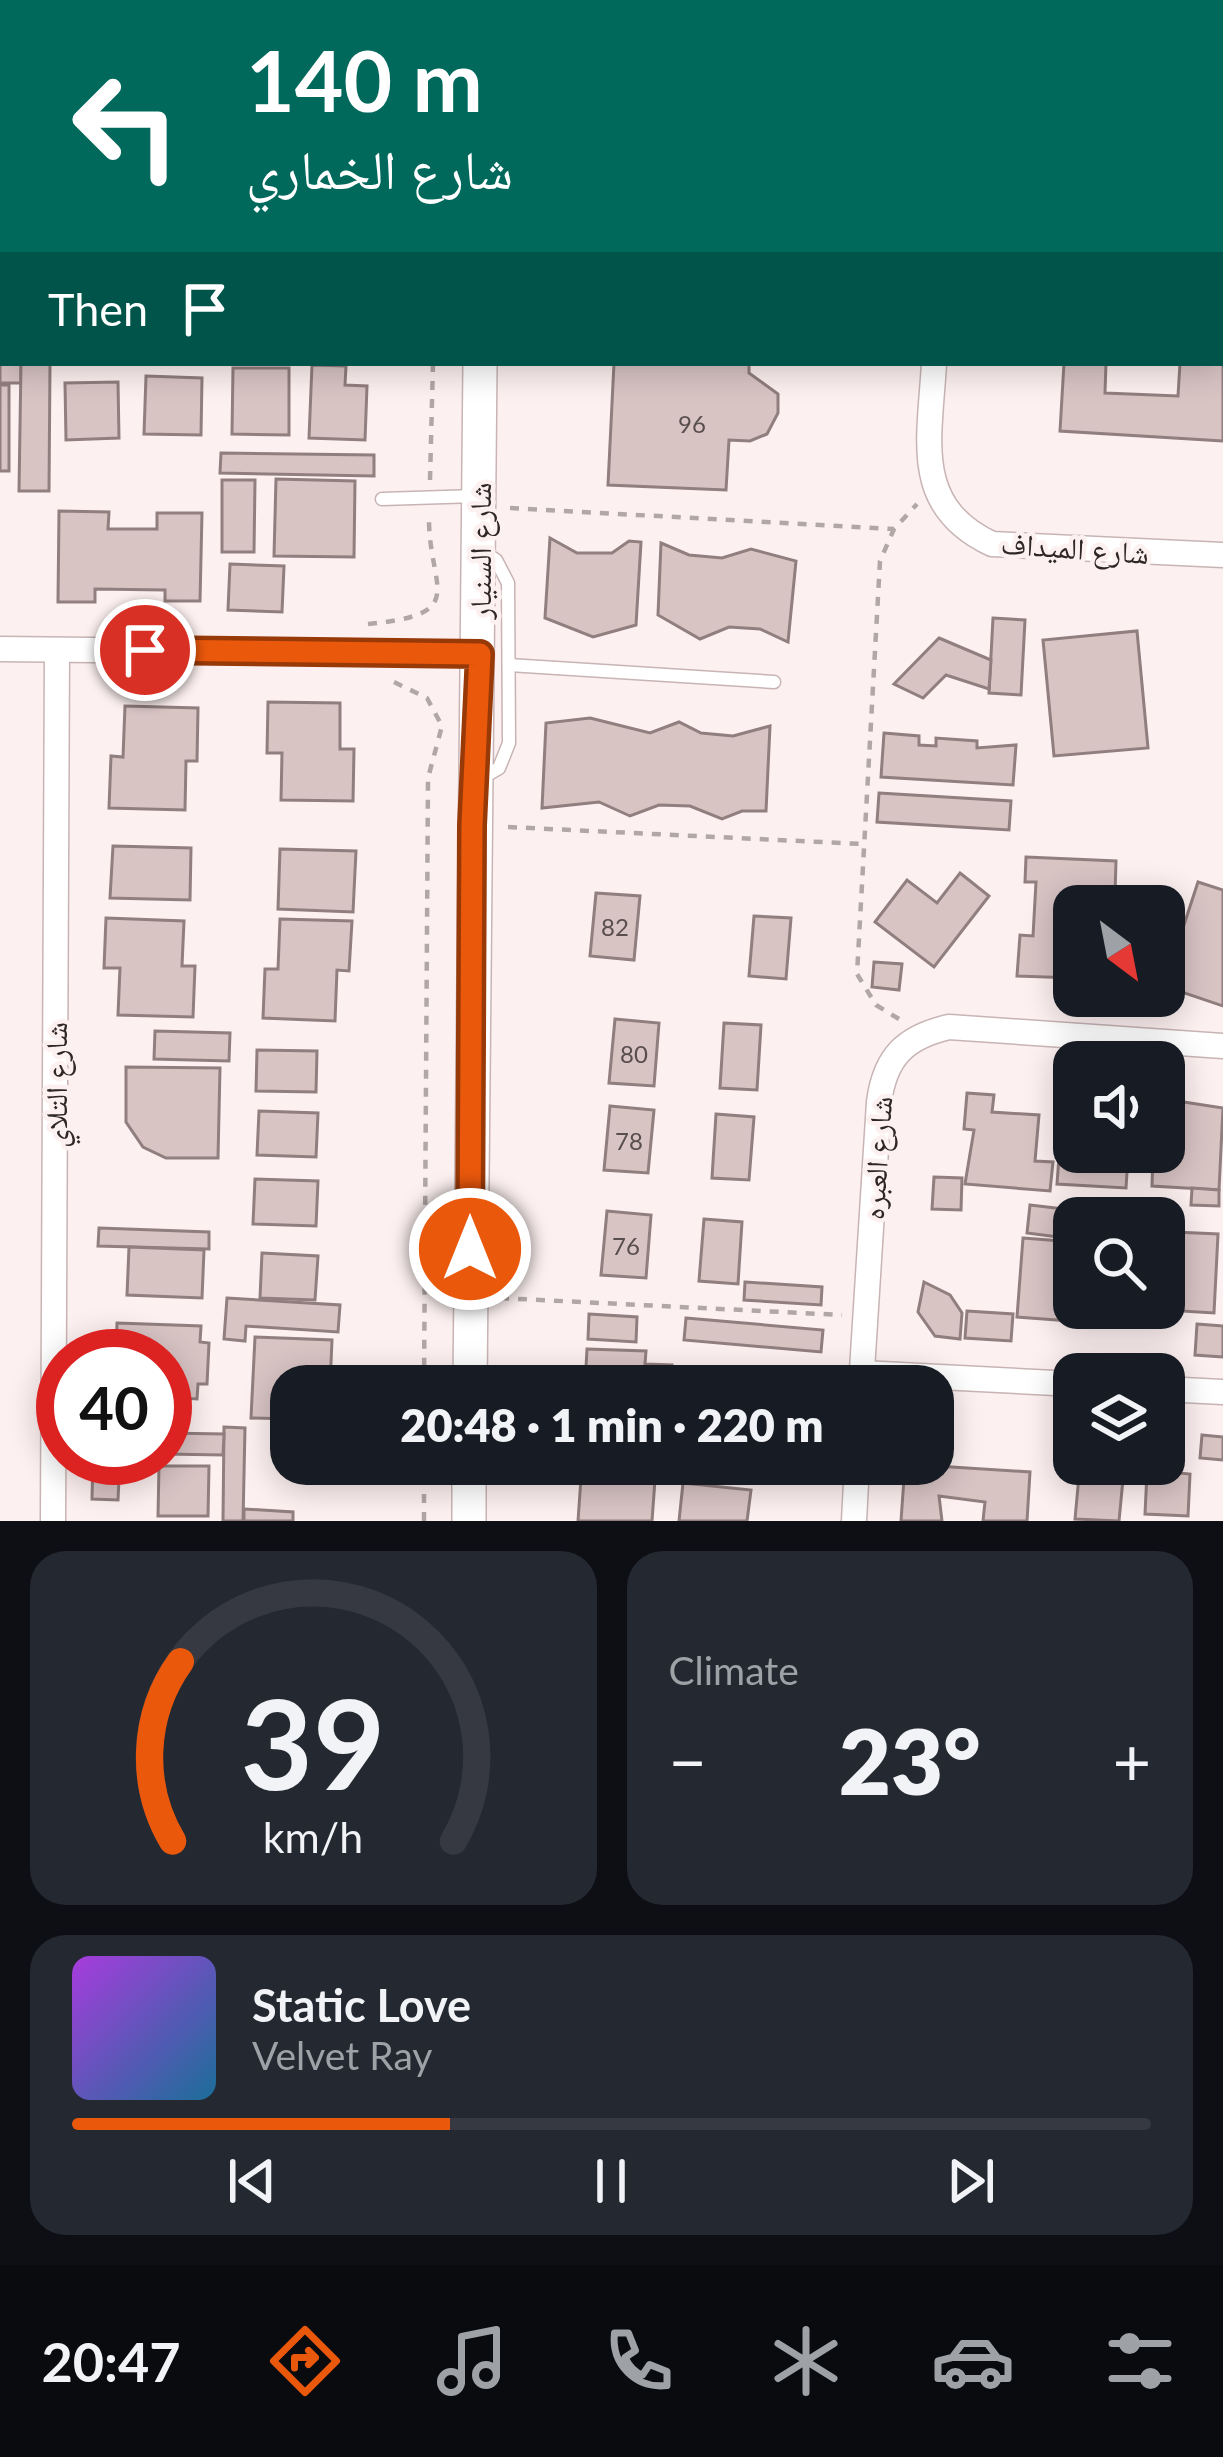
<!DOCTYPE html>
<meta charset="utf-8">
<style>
body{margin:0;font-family:Lato,"Noto Naskh Arabic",sans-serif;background:#242831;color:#f1f3f6;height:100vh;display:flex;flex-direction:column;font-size:45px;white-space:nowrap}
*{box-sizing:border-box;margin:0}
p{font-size:39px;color:#9ea1a6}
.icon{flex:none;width:66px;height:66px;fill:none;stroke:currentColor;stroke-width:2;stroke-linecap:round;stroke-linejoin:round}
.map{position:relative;height:1521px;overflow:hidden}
.side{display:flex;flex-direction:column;gap:30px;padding:30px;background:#0d0f14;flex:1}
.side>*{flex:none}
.guide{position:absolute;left:0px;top:0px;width:1224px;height:366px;box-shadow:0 6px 30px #0003;background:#00695c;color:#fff;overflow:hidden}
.needle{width:78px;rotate:148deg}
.fabs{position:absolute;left:1053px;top:885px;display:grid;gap:24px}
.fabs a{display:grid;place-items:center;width:132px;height:132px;border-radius:24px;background:#171b24;box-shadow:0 6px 30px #0003;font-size:60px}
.speed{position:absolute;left:36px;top:1329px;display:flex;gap:24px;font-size:60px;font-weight:700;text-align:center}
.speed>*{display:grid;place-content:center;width:156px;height:156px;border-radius:50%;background:#171b24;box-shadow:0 6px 30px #0003;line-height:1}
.speed .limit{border:18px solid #d22;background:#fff;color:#111}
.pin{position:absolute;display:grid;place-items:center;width:102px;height:102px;color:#fff;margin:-51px;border:6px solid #fff;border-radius:50%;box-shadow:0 3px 12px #0007}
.me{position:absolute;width:132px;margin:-66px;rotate:0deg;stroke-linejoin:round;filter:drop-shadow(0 0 9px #0008)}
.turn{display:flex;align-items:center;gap:42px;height:252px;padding:0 48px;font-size:54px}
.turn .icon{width:156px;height:156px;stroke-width:2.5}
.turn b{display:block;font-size:84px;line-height:102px}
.then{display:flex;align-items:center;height:114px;padding:0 48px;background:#0003;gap:24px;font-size:45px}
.big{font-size:90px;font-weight:800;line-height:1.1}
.side .widget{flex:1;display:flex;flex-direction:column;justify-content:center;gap:18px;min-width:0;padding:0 42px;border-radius:36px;background:#242831}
.side .dial{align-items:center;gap:0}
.dial svg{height:312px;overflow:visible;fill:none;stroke:#363941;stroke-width:7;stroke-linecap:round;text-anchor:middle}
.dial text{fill:#f1f3f6;stroke:none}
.song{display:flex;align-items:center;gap:36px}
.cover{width:144px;height:144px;border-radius:18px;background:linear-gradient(135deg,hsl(280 70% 55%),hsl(200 70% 35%))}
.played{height:12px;border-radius:6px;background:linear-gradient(90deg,#ea580c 35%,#363941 35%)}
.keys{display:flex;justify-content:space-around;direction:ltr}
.heat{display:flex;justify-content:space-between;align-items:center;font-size:66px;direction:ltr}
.side .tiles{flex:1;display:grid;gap:30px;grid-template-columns:1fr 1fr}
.widget:last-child{grid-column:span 2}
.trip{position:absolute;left:270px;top:1365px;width:684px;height:120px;border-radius:36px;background:#171b24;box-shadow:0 6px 30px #0003;font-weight:800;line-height:120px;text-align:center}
.dock{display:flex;height:192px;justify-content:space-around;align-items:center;background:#090b0e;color:#9ea1a6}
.dock .icon{width:84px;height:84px}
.dock .current{color:#ea580c}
.dock b{font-size:54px;color:#f1f3f6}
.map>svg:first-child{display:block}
.building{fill:#d9c4c4;stroke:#917e7e;stroke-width:3}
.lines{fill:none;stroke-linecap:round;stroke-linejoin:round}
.service-casing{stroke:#c8b4b4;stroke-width:15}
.minor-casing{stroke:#c8b4b4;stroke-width:27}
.tertiary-casing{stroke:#c8b4b4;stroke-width:36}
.path{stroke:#b2a7a7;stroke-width:4.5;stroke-dasharray:9 9;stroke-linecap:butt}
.service{stroke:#fff;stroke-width:12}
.minor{stroke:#fff;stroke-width:24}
.tertiary{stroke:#fff;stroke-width:33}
.route-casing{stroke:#983908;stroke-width:30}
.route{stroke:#ea580c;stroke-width:21}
.labels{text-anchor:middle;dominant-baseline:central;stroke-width:9;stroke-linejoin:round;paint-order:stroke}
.number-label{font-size:24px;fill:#594e4e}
.street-label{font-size:30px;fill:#2e2627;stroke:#fdf0f0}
</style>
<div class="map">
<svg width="1223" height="1521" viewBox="0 0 1223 1521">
<rect width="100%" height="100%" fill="#fdf0f0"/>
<!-- building -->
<g class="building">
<polygon points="0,0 92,0 3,3 3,42"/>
<polygon points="152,0 241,0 151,3"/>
<rect x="758" y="0" width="86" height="3"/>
<polygon points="1084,0 1223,0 1223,43 1221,3"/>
<polygon points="1223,267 1223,441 1060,431 1064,363 1106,363 1105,393 1178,396 1180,363 1221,363"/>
<polygon points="0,354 3,363 21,363 21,383 0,383"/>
<polygon points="21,363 50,363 49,491 19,491"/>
<polygon points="614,363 749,363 749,373 778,394 778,413 767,434 750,441 729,440 726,490 608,485"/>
<polygon points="312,365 346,366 345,385 367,386 365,440 309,438"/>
<polygon points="233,368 289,368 289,435 232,434"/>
<polygon points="146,376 202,378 201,435 144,434"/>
<polygon points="118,382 119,438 66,440 65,383"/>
<rect x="0" y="385" width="9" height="86"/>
<polygon points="221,453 374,455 374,476 220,473"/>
<polygon points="276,479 355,481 354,557 274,556"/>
<polygon points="222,480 255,480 254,552 222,552"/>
<polygon points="59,511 109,512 108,529 157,529 157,513 202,513 200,601 165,601 165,590 95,589 95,602 58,602"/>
<polygon points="550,538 577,553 612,553 629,541 641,542 636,625 593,637 545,618"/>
<polygon points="661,543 689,555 722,558 751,549 796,561 788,642 760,629 729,627 700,639 658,615"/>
<polygon points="230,564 284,566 282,612 228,610"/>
<polygon points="993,618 1025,620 1021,695 989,693"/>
<polygon points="1137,631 1148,748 1054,756 1043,640"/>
<polygon points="939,638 991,660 989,689 946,675 923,698 894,684"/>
<polygon points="268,702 340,703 340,749 354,749 353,801 281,800 282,753 267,753"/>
<polygon points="125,706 198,708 197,761 186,761 185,810 109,808 111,756 123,757"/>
<polygon points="590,718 650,733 679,722 701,733 733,736 770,726 766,811 742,811 722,819 690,806 659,805 630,816 599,802 542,808 546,723"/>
<polygon points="884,733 919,736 919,745 936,746 936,738 977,741 977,748 1016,745 1013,785 881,777"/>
<polygon points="879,793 1011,801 1009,830 877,822"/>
<polygon points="113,846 191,848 190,900 110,898"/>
<polygon points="280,849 356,851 353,912 278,909"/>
<polygon points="1026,857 1116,861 1115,894 1125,894 1124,906 1074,906 1074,978 1017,976 1020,935 1033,936 1036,882 1025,882"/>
<polygon points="960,873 989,896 934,967 875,922 907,880 937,903"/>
<polygon points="1198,882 1223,890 1223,1006 1164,986"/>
<polygon points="596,893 640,896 634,960 590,956"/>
<polygon points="754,916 791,918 786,979 749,976"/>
<polygon points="106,918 184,921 182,966 195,966 193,1017 118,1015 120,968 104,968"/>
<polygon points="280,919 352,921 349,971 337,970 335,1021 263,1018 265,969 278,969"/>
<polygon points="874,962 902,964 899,990 872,987"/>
<polygon points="615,1019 659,1023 654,1086 609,1083"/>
<polygon points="724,1023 761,1025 757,1090 720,1088"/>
<polygon points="155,1031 230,1033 229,1061 154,1059"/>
<polygon points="257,1050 317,1051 316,1092 256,1091"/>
<polygon points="126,1067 220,1068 218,1158 166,1158 143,1147 126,1122"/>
<polygon points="967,1093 994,1095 992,1112 1039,1115 1035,1161 1053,1162 1050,1191 965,1184 974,1130 964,1129"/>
<polygon points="1164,1099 1223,1108 1219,1190 1152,1186 1153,1153 1145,1152 1164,1152"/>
<polygon points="1063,1102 1074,1103 1074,1152 1128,1157 1126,1188 1057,1184"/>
<polygon points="610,1106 654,1110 648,1173 604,1170"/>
<polygon points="259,1111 318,1113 316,1157 257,1155"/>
<polygon points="716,1114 754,1117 749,1180 712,1178"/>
<polygon points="934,1177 962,1178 961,1210 932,1209"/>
<polygon points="255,1179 318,1181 316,1226 253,1224"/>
<polygon points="1192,1188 1219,1190 1219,1206 1191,1205"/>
<polygon points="1030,1205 1123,1216 1074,1218 1074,1239 1027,1233"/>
<polygon points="607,1211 651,1215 646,1278 601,1275"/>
<polygon points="704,1219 742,1222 738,1284 699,1281"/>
<polygon points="99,1228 209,1232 209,1249 98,1246"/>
<polygon points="1174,1232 1218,1234 1214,1313 1149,1309 1164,1308 1164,1247 1173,1247"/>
<polygon points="1023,1238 1074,1242 1074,1308 1097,1308 1096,1323 1017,1317"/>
<polygon points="129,1247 204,1250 202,1298 127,1295"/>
<polygon points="262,1253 318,1256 315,1300 260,1298"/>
<polygon points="745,1282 822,1287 821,1305 744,1300"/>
<polygon points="924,1282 950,1295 962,1313 960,1339 935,1336 918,1312"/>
<polygon points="227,1298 340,1305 338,1332 246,1326 245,1341 224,1339"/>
<polygon points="967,1311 1013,1314 1011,1341 965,1338"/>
<polygon points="589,1314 637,1317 636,1342 588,1339"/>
<polygon points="686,1318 823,1330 821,1352 684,1340"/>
<polygon points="117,1323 201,1326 200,1342 209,1343 207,1384 198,1384 197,1399 181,1398 180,1418 165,1417 165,1356 116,1356"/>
<polygon points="1197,1324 1223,1326 1223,1357 1195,1355"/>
<polygon points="255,1337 332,1340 330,1386 291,1386 291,1419 251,1418"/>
<polygon points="587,1349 646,1351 645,1364 672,1365 671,1386 585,1386"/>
<polygon points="700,1378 756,1385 755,1386 699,1386"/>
<polygon points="224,1427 245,1428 243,1521 223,1521"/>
<polygon points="165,1433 224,1434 223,1455 165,1454"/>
<polygon points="1202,1435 1223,1437 1223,1460 1200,1458"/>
<polygon points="1164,1454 1180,1455 1179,1473 1190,1474 1188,1516 1145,1514 1147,1472 1157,1472"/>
<polygon points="93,1458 120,1458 118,1500 92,1499"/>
<polygon points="582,1464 656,1466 652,1521 578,1521"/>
<polygon points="905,1464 1030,1472 1027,1521 983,1521 985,1502 939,1496 942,1521 901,1521"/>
<polygon points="1080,1465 1124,1469 1119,1521 1075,1519"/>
<polygon points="159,1466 209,1466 208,1516 158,1516"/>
<polygon points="683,1483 751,1490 747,1521 679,1521"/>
<polygon points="244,1509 293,1512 293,1521 244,1521"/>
</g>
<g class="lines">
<!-- service casing -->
<g class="service-casing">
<g id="service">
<polyline points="382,499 476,496"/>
<polyline points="509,665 774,682"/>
<polyline points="482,778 499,768 509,743 508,583 496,560 482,551"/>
</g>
</g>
<!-- minor casing -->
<g class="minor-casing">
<g id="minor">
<polyline points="951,3 951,0"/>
<polyline points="0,242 3,242"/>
<path d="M934 363C930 439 911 506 992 544L1223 555"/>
<polyline points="0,649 480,654"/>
<polyline points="862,1373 1074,1384"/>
<path d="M861 1386 879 1102C885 1057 905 1037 949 1027L1223 1046"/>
<polyline points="1164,1389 1223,1392"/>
<polyline points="53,1521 57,650"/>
<polyline points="854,1521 857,1464"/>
</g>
</g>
<!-- tertiary casing -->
<g class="tertiary-casing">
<g id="tertiary">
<polyline points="479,0 479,3"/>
<polyline points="470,1386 480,363"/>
<polyline points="469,1521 469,1464"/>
</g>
</g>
<!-- path -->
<g class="path">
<polyline points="430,480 433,363"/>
<polyline points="510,508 894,529"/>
<path d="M368 624C472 614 428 589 429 516"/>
<polyline points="394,682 427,698 442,726 428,778 424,1386"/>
<polyline points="508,827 862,844"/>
<polyline points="899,1019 876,1005 857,974 880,561 894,529 917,504"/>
<polyline points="500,1298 842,1315"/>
<polyline points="424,1521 424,1464"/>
</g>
<!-- service -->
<use href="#service" class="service"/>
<!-- minor -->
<use href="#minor" class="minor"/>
<!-- tertiary -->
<use href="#tertiary" class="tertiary"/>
</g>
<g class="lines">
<!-- route casing -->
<g class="route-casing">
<polyline id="route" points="145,650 480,654 472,825 470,1249"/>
</g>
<!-- route -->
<use href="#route" class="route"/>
</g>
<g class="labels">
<!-- number labels -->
<g class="number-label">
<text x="692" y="423">96</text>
<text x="615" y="926">82</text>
<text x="634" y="1053">80</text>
<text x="629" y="1140">78</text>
<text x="626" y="1245">76</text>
</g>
<!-- street labels -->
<g class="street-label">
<text transform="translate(1075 547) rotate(4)">شارع الميداف</text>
<text transform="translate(479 551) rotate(-90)">شارع السنيار</text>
<text transform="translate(55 1085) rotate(-90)">شارع التلاي</text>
<text transform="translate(876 1158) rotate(-86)">شارع العبره</text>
</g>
</g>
</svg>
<div class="fabs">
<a><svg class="needle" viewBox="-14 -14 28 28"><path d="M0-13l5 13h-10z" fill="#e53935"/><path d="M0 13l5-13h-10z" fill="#9ea1a6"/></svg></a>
<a><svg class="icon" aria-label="sound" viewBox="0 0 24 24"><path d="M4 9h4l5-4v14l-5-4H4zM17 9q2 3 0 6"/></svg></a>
<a><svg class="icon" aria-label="search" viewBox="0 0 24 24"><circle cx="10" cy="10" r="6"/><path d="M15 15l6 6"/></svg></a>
<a><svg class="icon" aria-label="layers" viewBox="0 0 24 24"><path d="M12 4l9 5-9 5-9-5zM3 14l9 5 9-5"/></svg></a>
</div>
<div class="speed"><div class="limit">40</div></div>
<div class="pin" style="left:145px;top:650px;background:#d93025"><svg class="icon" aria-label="arrive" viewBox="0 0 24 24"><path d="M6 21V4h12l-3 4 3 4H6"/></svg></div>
<svg class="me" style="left:470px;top:1249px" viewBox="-20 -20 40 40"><circle r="17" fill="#ea580c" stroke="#fff" stroke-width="3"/><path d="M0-11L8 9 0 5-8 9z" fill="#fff"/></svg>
<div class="trip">20:48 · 1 min · 220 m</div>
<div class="guide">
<div class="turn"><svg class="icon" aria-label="left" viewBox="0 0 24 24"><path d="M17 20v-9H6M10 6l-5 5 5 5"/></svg><div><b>140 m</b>شارع الخماري</div></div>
<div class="then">Then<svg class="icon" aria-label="arrive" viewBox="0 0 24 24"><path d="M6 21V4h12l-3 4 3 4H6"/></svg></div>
</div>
</div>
<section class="side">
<div class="tiles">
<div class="widget dial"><svg viewBox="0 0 100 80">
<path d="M14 69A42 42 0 1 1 86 69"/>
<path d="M14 69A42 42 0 0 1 16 23" stroke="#ea580c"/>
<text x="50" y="56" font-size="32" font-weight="700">39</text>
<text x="50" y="72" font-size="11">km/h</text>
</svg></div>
<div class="widget"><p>Climate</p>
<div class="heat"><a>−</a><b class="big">23°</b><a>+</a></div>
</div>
<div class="widget">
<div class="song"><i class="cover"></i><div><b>Static Love</b><p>Velvet Ray</p></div></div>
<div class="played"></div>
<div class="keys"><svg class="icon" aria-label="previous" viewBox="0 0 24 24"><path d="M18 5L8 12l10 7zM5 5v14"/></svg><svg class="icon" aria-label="pause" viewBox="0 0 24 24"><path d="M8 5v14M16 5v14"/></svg><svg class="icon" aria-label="next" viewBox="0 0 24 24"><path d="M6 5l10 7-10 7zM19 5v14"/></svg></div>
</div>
</div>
</section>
<nav class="dock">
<b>20:47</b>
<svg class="icon current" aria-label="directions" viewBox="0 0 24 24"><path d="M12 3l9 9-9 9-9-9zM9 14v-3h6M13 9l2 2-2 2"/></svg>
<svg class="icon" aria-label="music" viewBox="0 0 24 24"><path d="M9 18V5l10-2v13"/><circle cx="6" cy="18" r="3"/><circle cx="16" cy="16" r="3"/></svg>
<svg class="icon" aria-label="phone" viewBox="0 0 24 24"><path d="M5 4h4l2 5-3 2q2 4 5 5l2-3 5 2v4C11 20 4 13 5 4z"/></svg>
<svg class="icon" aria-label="climate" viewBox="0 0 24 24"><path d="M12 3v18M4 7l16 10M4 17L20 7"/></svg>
<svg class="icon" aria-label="car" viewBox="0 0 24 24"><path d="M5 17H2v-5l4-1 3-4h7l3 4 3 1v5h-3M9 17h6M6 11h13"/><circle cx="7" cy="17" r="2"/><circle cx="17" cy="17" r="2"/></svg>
<svg class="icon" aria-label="filters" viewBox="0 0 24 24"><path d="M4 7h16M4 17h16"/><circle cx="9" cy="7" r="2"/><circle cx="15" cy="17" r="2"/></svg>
</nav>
